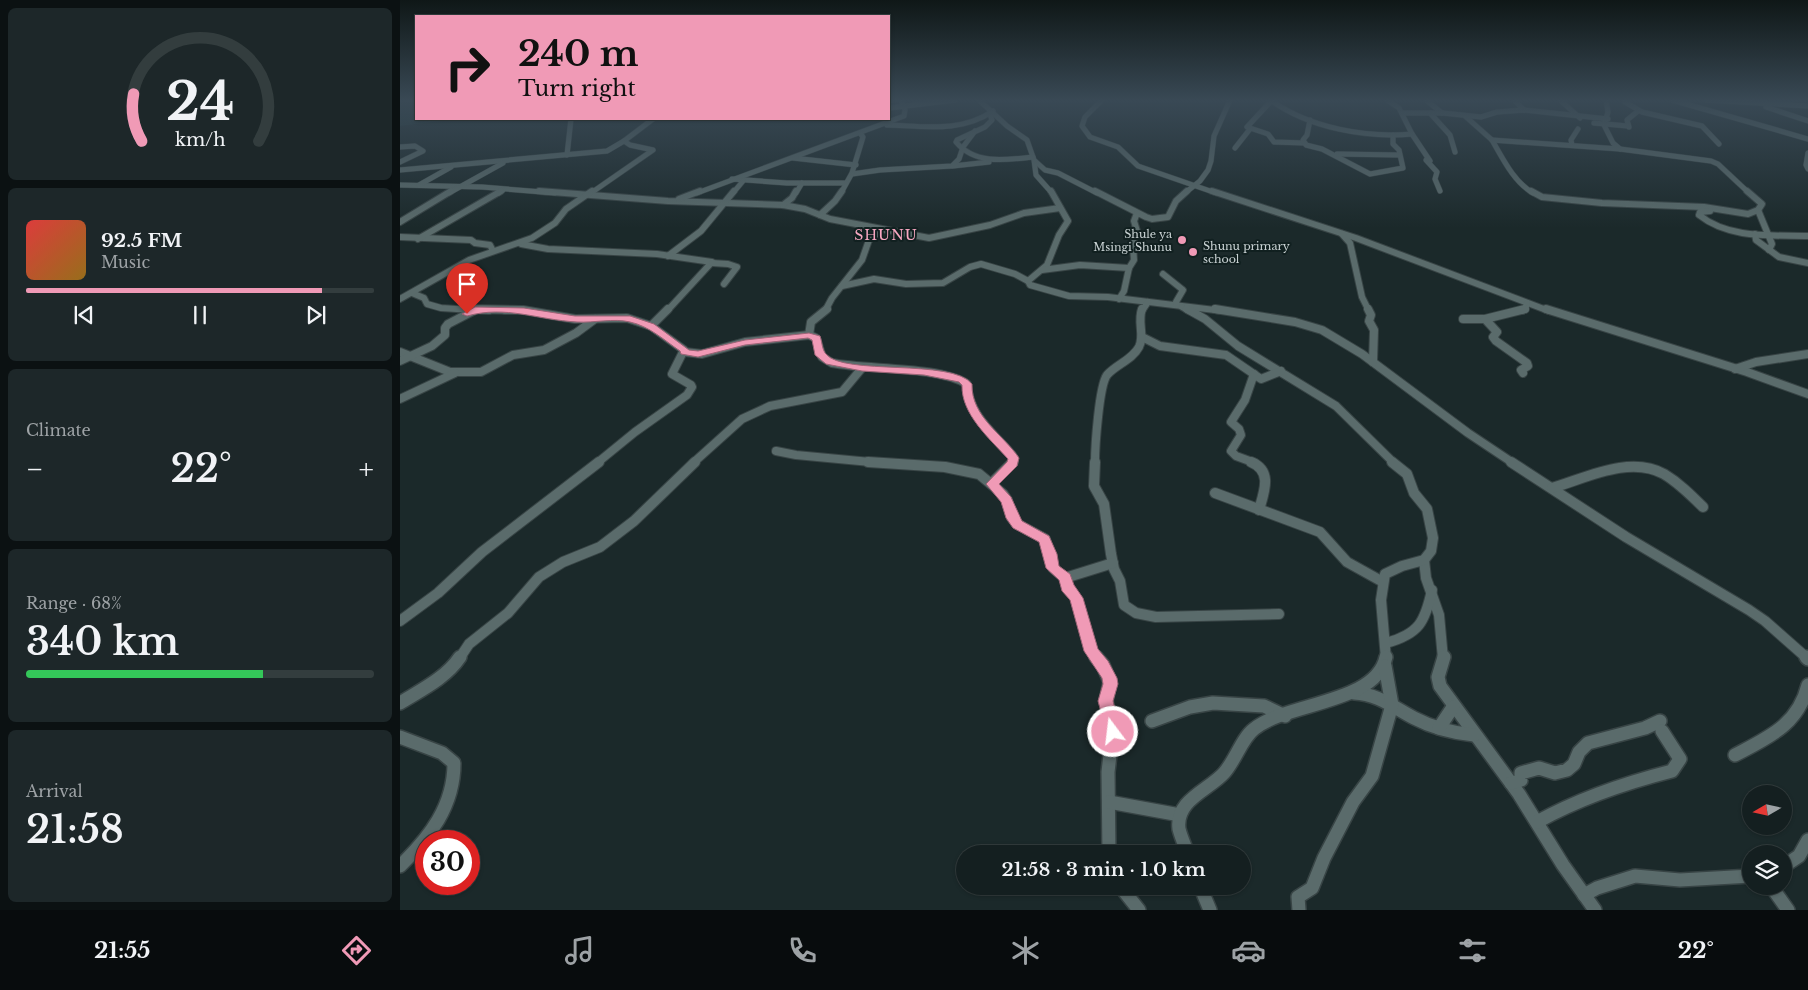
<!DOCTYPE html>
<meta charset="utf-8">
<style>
body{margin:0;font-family:"Libre Baskerville",serif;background:#1d2729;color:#f1f3f6;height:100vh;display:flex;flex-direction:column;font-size:19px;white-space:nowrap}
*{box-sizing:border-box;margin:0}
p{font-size:16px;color:#9da2a5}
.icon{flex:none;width:28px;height:28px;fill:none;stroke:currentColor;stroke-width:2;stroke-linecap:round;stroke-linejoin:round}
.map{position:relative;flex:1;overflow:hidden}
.details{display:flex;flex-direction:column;gap:8px;padding:8px;background:#0b1112;width:400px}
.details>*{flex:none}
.top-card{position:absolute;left:15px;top:15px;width:475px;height:105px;border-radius:0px;box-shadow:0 1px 4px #0004,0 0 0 1px #333d3e;background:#f09ab6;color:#111;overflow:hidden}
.needle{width:32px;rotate:261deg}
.tools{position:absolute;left:1342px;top:785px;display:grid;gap:10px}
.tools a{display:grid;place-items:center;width:50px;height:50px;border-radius:50%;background:#141f20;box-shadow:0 1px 4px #0004,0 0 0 1px #333d3e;font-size:25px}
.speed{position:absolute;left:15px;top:830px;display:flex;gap:10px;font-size:25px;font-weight:700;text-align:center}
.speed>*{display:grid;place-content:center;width:65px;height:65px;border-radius:50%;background:#141f20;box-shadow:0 1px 4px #0004,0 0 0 1px #333d3e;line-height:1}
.speed .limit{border:8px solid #d22;background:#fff;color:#111}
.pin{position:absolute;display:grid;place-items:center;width:42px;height:42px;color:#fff;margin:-51px -21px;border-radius:50% 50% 50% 0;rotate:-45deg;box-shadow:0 0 5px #0007}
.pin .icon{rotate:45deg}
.me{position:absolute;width:55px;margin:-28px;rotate:345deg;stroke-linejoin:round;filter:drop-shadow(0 0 4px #0008)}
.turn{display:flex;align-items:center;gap:18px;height:105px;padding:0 20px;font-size:22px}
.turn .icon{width:65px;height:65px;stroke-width:2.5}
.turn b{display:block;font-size:35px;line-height:42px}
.big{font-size:38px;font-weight:600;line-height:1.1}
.details .tile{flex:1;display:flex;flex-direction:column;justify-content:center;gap:8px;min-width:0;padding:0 18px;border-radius:8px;background:#1d2729}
.details .dial{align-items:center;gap:0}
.dial svg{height:130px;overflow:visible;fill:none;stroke:#333d3e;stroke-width:7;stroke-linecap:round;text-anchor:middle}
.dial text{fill:#f1f3f6;stroke:none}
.song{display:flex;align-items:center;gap:15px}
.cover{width:60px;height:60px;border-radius:8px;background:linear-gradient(135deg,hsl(0 70% 55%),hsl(40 70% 35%))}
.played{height:5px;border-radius:2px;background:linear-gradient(90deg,#f09ab6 85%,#333d3e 85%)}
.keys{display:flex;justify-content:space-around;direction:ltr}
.heat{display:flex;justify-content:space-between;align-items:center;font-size:28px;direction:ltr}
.charge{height:8px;border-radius:4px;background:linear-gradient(90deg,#34c759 68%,#333d3e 0)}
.trip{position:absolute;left:556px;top:845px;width:295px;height:50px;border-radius:25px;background:#141f20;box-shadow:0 1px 4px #0004,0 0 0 1px #333d3e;font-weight:600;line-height:50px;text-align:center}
.menu{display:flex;height:80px;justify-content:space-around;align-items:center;background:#080c0d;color:#9da2a5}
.menu .icon{width:35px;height:35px}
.menu .on{color:#f09ab6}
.menu b{font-size:22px;color:#f1f3f6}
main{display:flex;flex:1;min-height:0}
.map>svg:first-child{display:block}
.built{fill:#1f3537}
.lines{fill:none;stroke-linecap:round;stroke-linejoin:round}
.minor-far4-casing{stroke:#384445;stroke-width:6}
.minor-far3-casing{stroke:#384445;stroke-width:8}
.minor-far2-casing{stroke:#384445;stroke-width:10}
.minor-far1-casing{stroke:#384445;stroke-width:12}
.minor-casing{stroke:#384445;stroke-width:16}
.minor-far4{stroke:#5a6b6b;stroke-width:5}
.minor-far3{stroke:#5a6b6b;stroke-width:6}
.minor-far2{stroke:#5a6b6b;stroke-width:8}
.minor-far1{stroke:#5a6b6b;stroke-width:10}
.minor{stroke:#5a6b6b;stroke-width:13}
.route{fill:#f09ab6;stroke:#9c6476}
.poi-dot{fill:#f09ab6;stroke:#112020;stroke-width:2}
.labels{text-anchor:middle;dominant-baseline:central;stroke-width:4;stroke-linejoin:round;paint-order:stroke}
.far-poi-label{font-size:11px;fill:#cbd4d5;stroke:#112020;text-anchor:end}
.far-quarter-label{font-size:14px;letter-spacing:1px;fill:#f7a7c1;stroke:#112020}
</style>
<main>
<section class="details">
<div class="tile dial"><svg viewBox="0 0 100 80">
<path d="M14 69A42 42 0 1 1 86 69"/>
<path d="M14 69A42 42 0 0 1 9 40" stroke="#f09ab6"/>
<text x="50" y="56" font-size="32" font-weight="700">24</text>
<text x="50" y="72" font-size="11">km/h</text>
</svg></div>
<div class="tile">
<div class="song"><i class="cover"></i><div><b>92.5 FM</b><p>Music</p></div></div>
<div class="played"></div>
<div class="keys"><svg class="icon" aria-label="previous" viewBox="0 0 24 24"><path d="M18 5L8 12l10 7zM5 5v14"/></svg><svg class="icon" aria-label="pause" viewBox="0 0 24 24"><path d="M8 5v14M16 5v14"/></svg><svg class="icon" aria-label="next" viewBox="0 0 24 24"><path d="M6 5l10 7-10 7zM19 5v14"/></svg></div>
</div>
<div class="tile"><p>Climate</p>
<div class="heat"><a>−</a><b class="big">22°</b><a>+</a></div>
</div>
<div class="tile"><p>Range · 68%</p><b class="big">340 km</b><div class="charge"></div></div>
<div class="tile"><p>Arrival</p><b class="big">21:58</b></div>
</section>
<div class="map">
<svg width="1408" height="910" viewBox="0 0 1408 910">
<rect width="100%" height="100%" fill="#1b292a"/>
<!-- built -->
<polygon class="built" points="0,100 16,100 16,119 59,119 0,126"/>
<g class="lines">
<!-- minor-far4 casing -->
<g class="minor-far4-casing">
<g id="minor-far4">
<polyline points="489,100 493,100"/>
<polyline points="579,100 607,126 627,140 634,160 636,175 652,193"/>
<polyline points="702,100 685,117 682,126 690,137 718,147 738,166 816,193"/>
<polyline points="872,100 847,127 868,134 874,142 905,143"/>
<polyline points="987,100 999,108 1012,134 1030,161 1026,160 1037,172 1035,179 1040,191"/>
<polyline points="1026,100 1042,113"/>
<polyline points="1114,100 1124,110"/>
<polyline points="1160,100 1180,118"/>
<polyline points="1206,100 1208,112 1204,125 1213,143 1220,149"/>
<polyline points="1225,100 1225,102 1242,112 1302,126 1319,144"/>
<polyline points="1272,100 1408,139"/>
<polyline points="1306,100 1408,106"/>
<path d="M872 101C910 128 966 138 1012 134"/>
<polyline points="1366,107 1408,121"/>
<polyline points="489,108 555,100"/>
<polyline points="1002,113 1043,113 1081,117 1097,112 1124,110 1208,119"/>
<polyline points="1030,113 1050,135 1055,152"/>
<path d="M590 114 592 120 585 127 557 140 556 142C575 165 606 160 633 157"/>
<polyline points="1065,116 1092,140"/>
<polyline points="910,120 907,135 903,140 906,145 922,149 970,174 1003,168 999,150 993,144 993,135"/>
<polyline points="1194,123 1228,126"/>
<path d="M487 125C524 126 561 133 593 111"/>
<polyline points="1229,127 1227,120 1238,111"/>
<polyline points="1092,140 1220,149 1311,161 1318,164 1349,193"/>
<path d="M1092 140C1103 159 1114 182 1133 193"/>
<polyline points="1172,145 1171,140 1178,129"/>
<polyline points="0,147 15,146 23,151 0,162"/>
<polyline points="835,148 850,129"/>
<polyline points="1408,153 1406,165 1408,169"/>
<polyline points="937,154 999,155"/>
<polyline points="167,155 171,119"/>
<polyline points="393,158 456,165"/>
<polyline points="635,161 645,170 658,173 697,193"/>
<polyline points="553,166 589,162"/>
<polyline points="0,170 207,151 224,141"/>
<polyline points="452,174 480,170 552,166 559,159 563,147 575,131"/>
<polyline points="332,179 387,183 446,183"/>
<polyline points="0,185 82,187 155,193"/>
<polyline points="19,185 51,167"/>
<polyline points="49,193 103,163"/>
<polyline points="99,193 103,190"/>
<polyline points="191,193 253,150 230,145 224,141 253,119"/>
<polyline points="297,193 504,116 505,110 501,100"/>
<polyline points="333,193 343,181"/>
<polyline points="396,193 402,183"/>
<polyline points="441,193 452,173 463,137 460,133"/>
<polyline points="785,193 800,181 808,170 811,161 814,136 830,100"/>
</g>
</g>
<!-- minor-far3 casing -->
<g class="minor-far3-casing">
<g id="minor-far3">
<polyline points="139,191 268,201 383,205 405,209 430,219 529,238 590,225 624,213 660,208"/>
<polyline points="651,191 668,221 659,235 647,265 628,281 630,285 669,296 708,297 823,311"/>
<polyline points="695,191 746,217 752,219 768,217 776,201 787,191"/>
<polyline points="812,191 956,238 1149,311"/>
<polyline points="1131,191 1142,197 1202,203 1304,207 1348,214 1358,210 1362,204 1347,191"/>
<polyline points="279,199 300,191"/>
<polyline points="383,205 392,198 396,191"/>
<polyline points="1358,210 1372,244 1369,250"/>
<path d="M1310 211 1300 212 1299 215C1329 239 1371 235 1408 236"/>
<polyline points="420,215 435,201 442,191"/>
<polyline points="0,222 51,191"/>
<polyline points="942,234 950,243 962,297 969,311"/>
<polyline points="1355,234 1356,240 1379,257 1408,263"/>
<polyline points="0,237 71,240 75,243 90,245 93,251"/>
<polyline points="18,239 101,191"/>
<polyline points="121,244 148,249 257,254 312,262 267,311"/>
<polyline points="268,256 301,231 334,191"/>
<polyline points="312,263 328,264 337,267 324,284"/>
<polyline points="642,270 680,265 729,268"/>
<polyline points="763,274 783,290 776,302 777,305"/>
<polyline points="442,286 474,279 506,284 543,283 570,267 581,264 615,274 628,281"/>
<polyline points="12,293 24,298 27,304 41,308 89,311"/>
<polyline points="0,299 69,260 132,238 155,223 166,209 192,191"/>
<polyline points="719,299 724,291 729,268 734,260 733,246 737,231 734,221 737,213"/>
<polyline points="782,307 789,311"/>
<polyline points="105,311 127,311"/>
<polyline points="425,311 432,298 462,260 469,240 478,233 476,229"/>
<polyline points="742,311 748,302"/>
<polyline points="1122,311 1125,310 1127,303"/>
</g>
</g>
<!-- minor-far2 casing -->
<g class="minor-far2-casing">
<g id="minor-far2">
<polyline points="66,309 123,310 175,319 227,318 251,326 284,350 272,374 291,385 292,387 287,395 235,432 197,463"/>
<polyline points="787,309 805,319 838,346 936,406 994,463"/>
<polyline points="815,309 895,322 922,330 962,354 1068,433 1113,463"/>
<polyline points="968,309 971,315 969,321 974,330 973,362"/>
<polyline points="1146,309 1347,372 1408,394"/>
<polyline points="1063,319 1085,319"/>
<polyline points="251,326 268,309"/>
<polyline points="409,335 411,322 427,309"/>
<polyline points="742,337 760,346 826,355 861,379 881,371"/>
<polyline points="0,352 50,372 81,372 113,355 144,350 176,333 195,319"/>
<path d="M285 352 302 354 345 342 409 335 416 338 422 357 432 363C468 370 539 366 567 384 569 416 593 432 612 455L614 458 613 463"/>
<polyline points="0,361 32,346 45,335 45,328 48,324 75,310"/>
<polyline points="1335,369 1356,362 1408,354"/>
<polyline points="1123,373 1121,370 1128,366 1127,363 1096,341 1093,337 1097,332 1085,319 1125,309"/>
<polyline points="854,374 845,400 831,422 839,429 841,435 831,451 836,456 855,463"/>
<polyline points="0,399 55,373"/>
<polyline points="376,451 396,455 481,463"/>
<polyline points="293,463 342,419 370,406 442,392 462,368"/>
<path d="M695 463C695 447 699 386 707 375 717 364 732 360 739 347 745 335 737 322 742 309"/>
</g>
</g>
<!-- minor-far1 casing -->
<g class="minor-far1-casing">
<g id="minor-far1">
<polyline points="468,462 545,467 579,474 603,494 607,500 612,518 617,524 645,539 653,568 665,578 667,587 676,598 691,651 697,659"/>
<polyline points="695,462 694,486 704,504 711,554 714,569 720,581 724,605 736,613 756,617 879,614"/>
<path d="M851 462C873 471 864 492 859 510"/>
<polyline points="1111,462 1226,537 1349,610 1365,621 1408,659"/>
<polyline points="592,483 613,462"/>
<path d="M1152 488C1186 478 1230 455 1264 474 1279 483 1291 495 1303 507"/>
<polyline points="815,493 920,532 947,562 983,582"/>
<polyline points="1024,560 1026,578 1039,615 1043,659"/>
<polyline points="665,578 713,563"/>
<polyline points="0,621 38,593 82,552 199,462"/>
<path d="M986 643C1019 634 1025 622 1032 590"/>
<polyline points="59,659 69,644 108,613 139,577 163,562 200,547 234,521 295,462"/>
<polyline points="986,659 981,600 985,574 1002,566 1024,560 1031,551 1033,538 1027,509 1014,493 1007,474 992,462"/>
</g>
</g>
<!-- minor casing -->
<g class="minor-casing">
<g id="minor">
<polyline points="696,657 703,665 710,682 706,701 713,729 708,772 709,854"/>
<polyline points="1044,657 1038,677 1040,686 1119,794 1163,865 1195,910"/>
<polyline points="1406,657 1408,659"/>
<path d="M954 693C978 694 993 707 1014 718 1033 728 1053 733 1074 735"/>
<path d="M0 703C21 690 46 678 60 657"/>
<polyline points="752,721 790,707 813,703 864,706 885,716"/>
<polyline points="1039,728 1053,707"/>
<path d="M0 737 42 753 54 763C54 806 30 837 0 866"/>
<path d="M1335 755C1369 737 1398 725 1408 685"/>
<polyline points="1111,783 1121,780 1121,773 1139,768 1155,773 1167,770 1174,764 1179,752 1188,743 1245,728 1260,721"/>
<polyline points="709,802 780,815"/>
<path d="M1137 822C1180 798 1225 783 1272 771L1280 759 1262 731"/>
<path d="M788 854C785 846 781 837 779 829 775 800 809 790 824 773 835 761 842 738 854 729 887 702 976 704 986 657"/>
<polyline points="1384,866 1399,856 1408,840"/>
<polyline points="720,886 739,910"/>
<polyline points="800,886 810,910"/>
<polyline points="1371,886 1388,910"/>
<polyline points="1184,895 1197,888 1235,876 1280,880 1351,876"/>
<polyline points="899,910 898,897 912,888 924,858 953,802 972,776 992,705 985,666"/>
</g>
</g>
<!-- minor-far4 -->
<use href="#minor-far4" class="minor-far4"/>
<!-- minor-far3 -->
<use href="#minor-far3" class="minor-far3"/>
<!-- minor-far2 -->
<use href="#minor-far2" class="minor-far2"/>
<!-- minor-far1 -->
<use href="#minor-far1" class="minor-far1"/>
<!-- minor -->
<use href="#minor" class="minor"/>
</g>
<!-- sky -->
<linearGradient id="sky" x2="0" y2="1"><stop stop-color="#0f1717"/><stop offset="0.44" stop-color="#394955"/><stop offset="1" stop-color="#394955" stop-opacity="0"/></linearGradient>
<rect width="1408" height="228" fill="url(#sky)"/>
<!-- route -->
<path class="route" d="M75 307 124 308 175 316H230L254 324 289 350 298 351 345 340 409 333 420 336C422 341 422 350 426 354 443 376 552 358 572 384 571 417 603 434 619 458L617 466 599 484 611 497 622 521 649 536 657 554 659 566 670 574 674 585 683 598 698 649 708 661 717 678 718 684 713 701 721 732 719 738 713 740 708 738 698 701 703 684 702 678 684 651 670 600 662 591 659 580 646 568 639 542 613 528 606 518 601 502 586 484 607 462 608 459C589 438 561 414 562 385L559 382 524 375 462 371 426 364 415 355 412 340 408 338 345 345 298 357 281 354 280 351C264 340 249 326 230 322 214 318 194 323 177 322 138 320 106 305 67 316L62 314Z"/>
<!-- markers -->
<g class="poi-dot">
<circle cx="782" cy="240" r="5"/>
<circle cx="793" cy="252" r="5"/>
</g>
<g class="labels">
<!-- far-poi labels -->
<g class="far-poi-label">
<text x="772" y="234">Shule ya<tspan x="772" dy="13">Msingi Shunu</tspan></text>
<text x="803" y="246" text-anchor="start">Shunu primary<tspan x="803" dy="13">school</tspan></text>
</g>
<!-- far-quarter labels -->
<g class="far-quarter-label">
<text x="486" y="235">SHUNU</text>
</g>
</g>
</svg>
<div class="tools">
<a><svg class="needle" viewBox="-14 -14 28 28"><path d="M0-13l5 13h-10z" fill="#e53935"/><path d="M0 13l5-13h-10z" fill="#9da2a5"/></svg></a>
<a><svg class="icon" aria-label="layers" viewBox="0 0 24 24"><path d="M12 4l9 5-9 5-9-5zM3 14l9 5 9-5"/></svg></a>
</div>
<div class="speed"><div class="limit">30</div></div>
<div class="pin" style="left:67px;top:314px;background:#d93025"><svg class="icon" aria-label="arrive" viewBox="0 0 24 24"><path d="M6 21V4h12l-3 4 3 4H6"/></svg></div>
<svg class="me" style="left:713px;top:732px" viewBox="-20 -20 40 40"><circle r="17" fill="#f09ab6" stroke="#fff" stroke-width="3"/><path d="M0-11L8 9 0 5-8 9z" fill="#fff"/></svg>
<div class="trip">21:58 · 3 min · 1.0 km</div>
<div class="top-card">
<div class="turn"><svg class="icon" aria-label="right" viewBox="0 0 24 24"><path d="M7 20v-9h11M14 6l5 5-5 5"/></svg><div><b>240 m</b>Turn right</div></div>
</div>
</div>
</main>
<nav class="menu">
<b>21:55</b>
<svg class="icon on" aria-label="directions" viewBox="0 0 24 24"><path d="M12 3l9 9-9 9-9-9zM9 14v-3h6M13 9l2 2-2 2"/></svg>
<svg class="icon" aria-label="music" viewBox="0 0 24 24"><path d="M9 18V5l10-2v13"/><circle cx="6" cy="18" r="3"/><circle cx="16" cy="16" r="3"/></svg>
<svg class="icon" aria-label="phone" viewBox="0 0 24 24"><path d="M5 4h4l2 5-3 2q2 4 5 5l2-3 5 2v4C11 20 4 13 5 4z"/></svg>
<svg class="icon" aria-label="climate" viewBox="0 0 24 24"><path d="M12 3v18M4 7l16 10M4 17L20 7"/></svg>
<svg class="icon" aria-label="car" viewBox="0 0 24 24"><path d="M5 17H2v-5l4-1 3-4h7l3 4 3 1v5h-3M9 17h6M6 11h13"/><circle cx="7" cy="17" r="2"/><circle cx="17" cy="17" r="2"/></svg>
<svg class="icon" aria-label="filters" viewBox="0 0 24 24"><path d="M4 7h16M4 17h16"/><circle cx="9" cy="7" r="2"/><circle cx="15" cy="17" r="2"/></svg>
<b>22°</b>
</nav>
